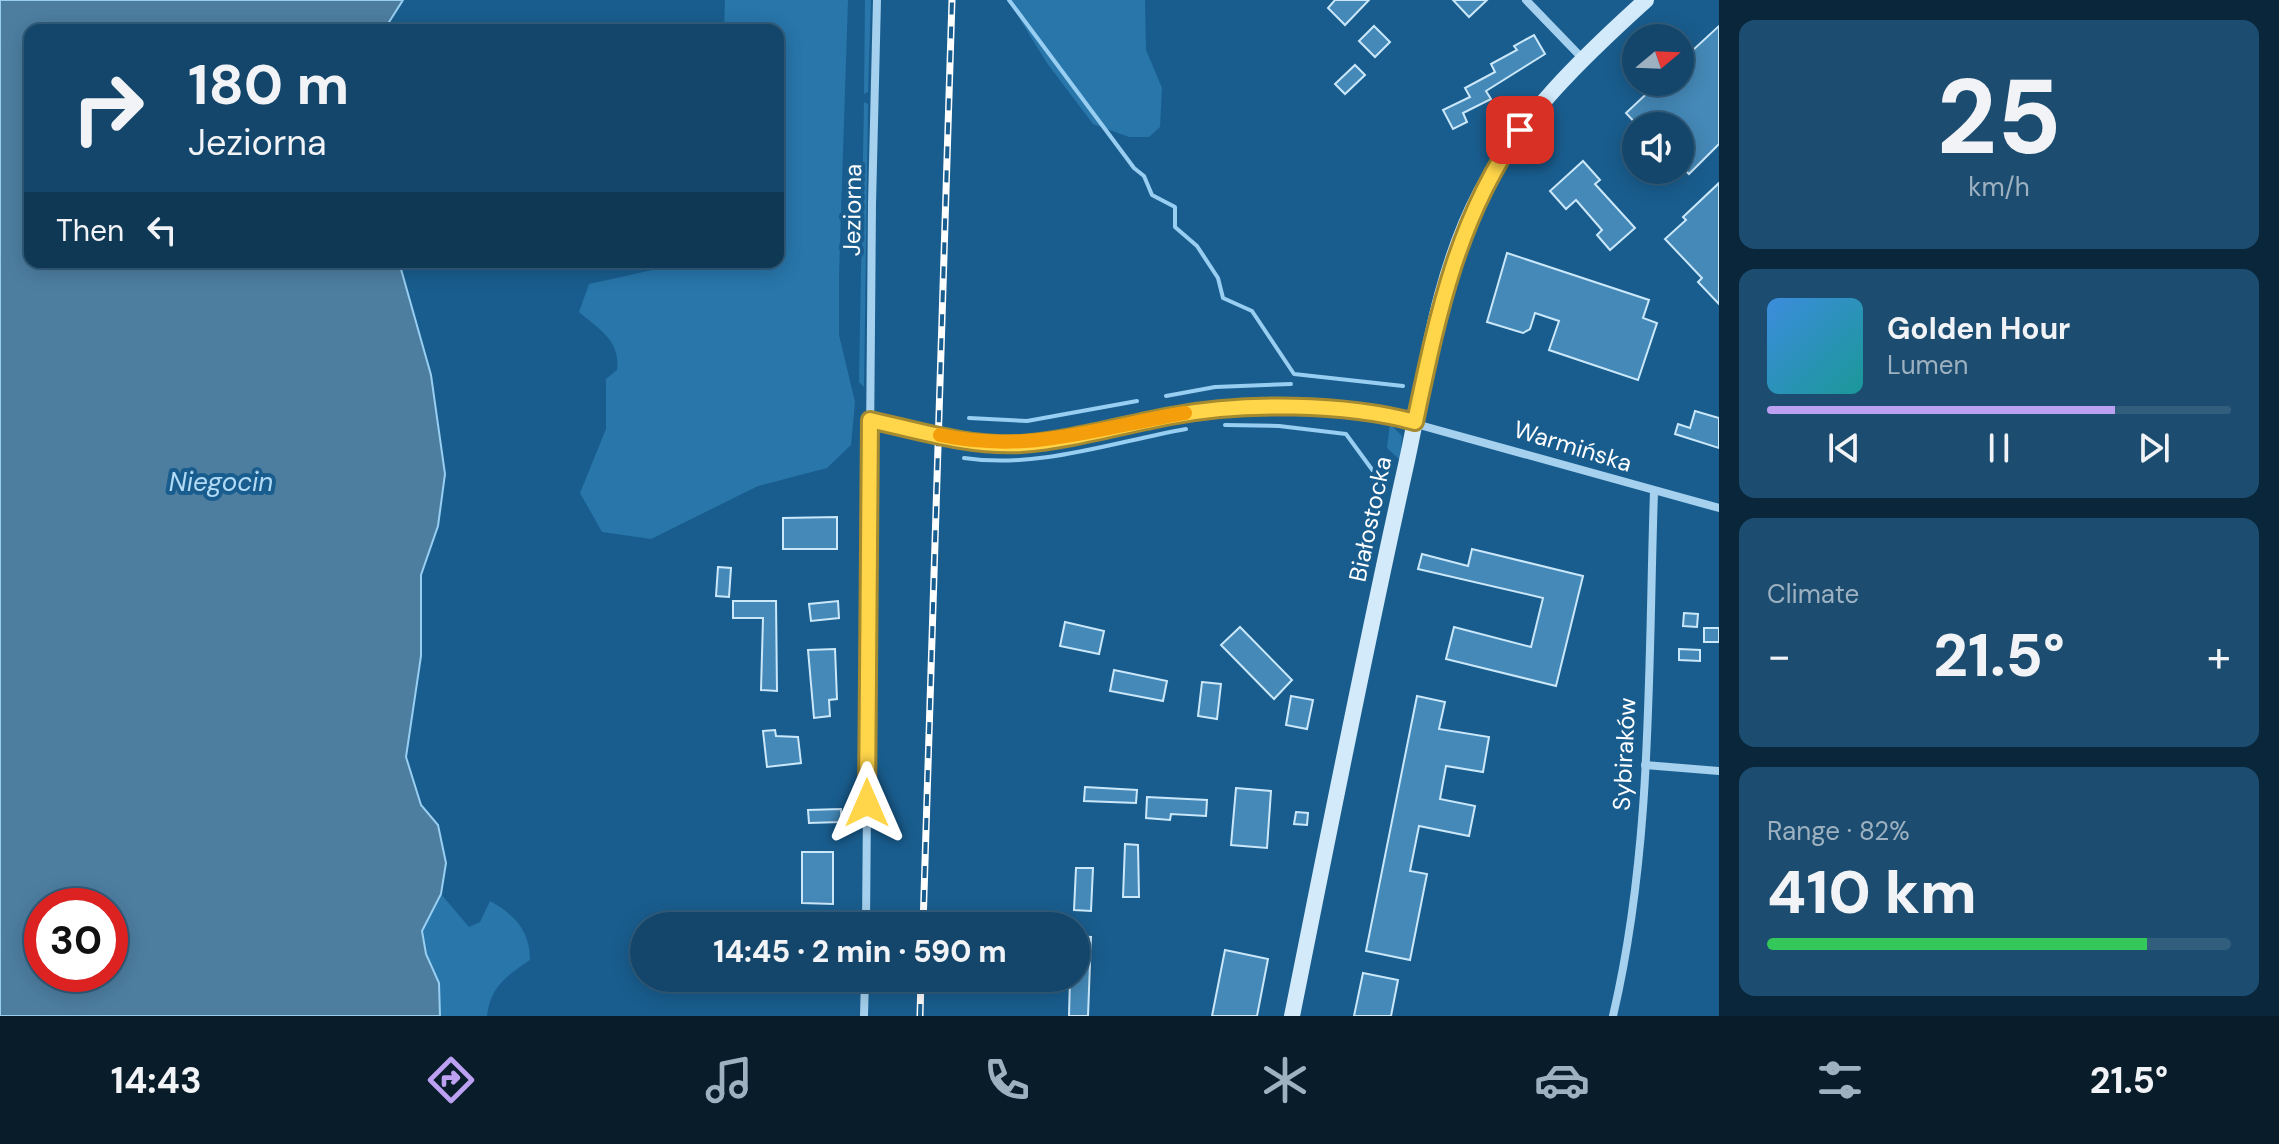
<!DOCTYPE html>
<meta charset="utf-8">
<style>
body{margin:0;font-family:"DM Sans",sans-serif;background:#1c4d70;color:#f1f3f6;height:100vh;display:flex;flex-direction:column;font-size:30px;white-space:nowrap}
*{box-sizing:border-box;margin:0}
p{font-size:26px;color:#9db1c1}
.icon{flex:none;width:44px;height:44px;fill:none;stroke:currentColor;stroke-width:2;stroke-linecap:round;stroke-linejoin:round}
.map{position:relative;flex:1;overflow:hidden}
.drawer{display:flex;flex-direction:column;gap:20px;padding:20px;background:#0a263a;width:560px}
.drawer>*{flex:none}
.hud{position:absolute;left:24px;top:24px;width:760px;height:244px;border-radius:16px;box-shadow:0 4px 20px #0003,0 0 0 2px #325e7e;background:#13466a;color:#f1f3f6;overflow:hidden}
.needle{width:52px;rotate:71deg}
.controls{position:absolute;left:1622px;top:24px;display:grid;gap:16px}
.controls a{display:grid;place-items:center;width:72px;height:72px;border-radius:50%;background:#13466a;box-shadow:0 4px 20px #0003,0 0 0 2px #325e7e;font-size:40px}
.speed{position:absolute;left:24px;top:888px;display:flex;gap:16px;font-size:40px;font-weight:700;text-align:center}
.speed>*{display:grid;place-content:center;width:104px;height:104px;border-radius:50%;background:#13466a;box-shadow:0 4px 20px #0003,0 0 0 2px #325e7e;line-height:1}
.speed .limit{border:12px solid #d22;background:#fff;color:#111}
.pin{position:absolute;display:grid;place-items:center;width:68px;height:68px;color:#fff;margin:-34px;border-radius:16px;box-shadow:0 4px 12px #0006}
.me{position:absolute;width:88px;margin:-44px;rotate:0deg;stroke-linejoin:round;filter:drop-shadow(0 0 6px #0008)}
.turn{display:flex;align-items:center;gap:28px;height:168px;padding:0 32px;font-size:36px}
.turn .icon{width:104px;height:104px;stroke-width:2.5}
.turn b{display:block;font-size:56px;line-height:68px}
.then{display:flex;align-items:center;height:76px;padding:0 32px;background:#0003;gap:16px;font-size:30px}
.big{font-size:60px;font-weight:800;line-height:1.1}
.drawer .tile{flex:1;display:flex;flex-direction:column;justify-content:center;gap:12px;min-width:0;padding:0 28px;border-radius:16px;background:#1c4d70}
.drawer .dial{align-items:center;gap:0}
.dial b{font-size:104px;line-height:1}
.song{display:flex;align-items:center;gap:24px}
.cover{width:96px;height:96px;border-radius:12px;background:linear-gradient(135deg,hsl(210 70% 55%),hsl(180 70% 35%))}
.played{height:8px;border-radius:4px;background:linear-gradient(90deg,#bca0f2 75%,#325e7e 75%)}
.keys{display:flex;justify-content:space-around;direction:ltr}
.heat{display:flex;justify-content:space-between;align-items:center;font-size:44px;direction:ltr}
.charge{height:12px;border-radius:6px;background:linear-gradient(90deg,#34c759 82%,#325e7e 0)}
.trip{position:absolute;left:630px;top:912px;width:460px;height:80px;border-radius:40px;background:#13466a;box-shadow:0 4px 20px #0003,0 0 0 2px #325e7e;font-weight:800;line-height:80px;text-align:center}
.dock{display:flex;height:128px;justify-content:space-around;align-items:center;background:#081c2a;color:#9db1c1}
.dock .icon{width:56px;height:56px}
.dock .selected{color:#bca0f2}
.dock b{font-size:36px;color:#f1f3f6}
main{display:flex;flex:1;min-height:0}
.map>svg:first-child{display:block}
.green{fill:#2876aa}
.water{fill:#4d7ea0;stroke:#98cef1;stroke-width:2;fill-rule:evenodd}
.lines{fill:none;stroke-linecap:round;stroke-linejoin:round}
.stream{stroke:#98cef1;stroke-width:4}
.building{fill:#4589b8;stroke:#cbe8fa;stroke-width:2}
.street{stroke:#a5d1ef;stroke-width:8}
.secondary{stroke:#d2eafa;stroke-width:16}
.rail-casing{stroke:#fff;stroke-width:7}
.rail{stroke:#195d8e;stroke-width:4;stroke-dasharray:12;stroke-linecap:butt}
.route-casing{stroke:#a68a30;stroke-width:20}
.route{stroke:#ffd54a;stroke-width:14}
.slow{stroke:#f59e0b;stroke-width:14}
.labels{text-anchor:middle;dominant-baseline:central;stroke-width:8;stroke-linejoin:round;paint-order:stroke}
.street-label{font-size:24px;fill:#fff;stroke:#195d8e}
.water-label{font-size:26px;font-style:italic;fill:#b1dbf6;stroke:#195d8e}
</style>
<main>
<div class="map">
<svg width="1719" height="1016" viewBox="0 0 1719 1016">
<rect width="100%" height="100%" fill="#195d8e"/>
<!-- green -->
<g class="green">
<path d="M725 0H848L839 275V335L855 402 851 445 827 468 758 486 651 539 602 532 580 493 606 429V379L617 370C621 341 599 329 579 312L589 284 657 269 661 262H778V30H724Z"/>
<polygon points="865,0 871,0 868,92 864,94"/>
<polygon points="1008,0 1145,0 1146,50 1162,88 1160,127 1149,137 1129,137 1093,124 1047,63"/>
<polygon points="864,102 868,104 864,387 859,382"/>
<polygon points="1390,424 1402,436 1400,460 1387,448"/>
<path d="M441 894 469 927 480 922 490 901C515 915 530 931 530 960 507 975 490 988 487 1016H440L439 983 426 954 422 931Z"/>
</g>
<!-- water -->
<path class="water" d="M0 0H403L384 30H30V262H399L431 375 445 474 438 526 421 575V656L406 757 421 805 438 825 446 863 441 894 422 931 426 954 439 983 440 1016H0ZM42 906H110V974H42Z"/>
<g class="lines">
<!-- stream -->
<g class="stream">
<polyline points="1009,0 1134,168 1144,176 1152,195 1175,207 1175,227 1197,246 1218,278 1223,298 1252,311 1294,374 1403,386"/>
<polyline points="1166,396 1215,387 1291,384"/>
<polyline points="969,418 1027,421 1137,401"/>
<polyline points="1225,425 1279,426 1346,434 1387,490"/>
<path d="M964 458C1039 469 1113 442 1186 429"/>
</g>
</g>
<!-- building -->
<g class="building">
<polygon points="1335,0 1369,0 1345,25 1328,8"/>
<polygon points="1453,0 1487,0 1469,17"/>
<polygon points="1374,26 1390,42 1375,57 1359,41"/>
<polygon points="1719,26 1719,144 1689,174 1680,165 1680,126 1638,126 1626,113 1659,82 1680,82 1680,62"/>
<polygon points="1534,35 1545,54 1486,91 1491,99 1463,113 1467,122 1453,129 1443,110 1470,97 1465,88 1495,72 1491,64 1517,50 1514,46"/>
<polygon points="1355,65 1365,75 1345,94 1335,84"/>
<polygon points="1583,161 1600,180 1595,184 1635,228 1610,250 1597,235 1602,230 1576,200 1566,209 1550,191"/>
<polygon points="1719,183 1719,304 1698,282 1702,278 1665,239 1686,220 1683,217"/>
<polygon points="1507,253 1649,300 1643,318 1657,323 1638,380 1549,350 1559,321 1535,313 1530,329 1523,333 1487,322"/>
<polygon points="1695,411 1719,418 1719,448 1675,434 1678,424 1690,428"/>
<polygon points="837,517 837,549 783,549 783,518"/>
<polygon points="1472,549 1583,576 1556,686 1446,659 1454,627 1531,647 1543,598 1418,569 1422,554 1468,566"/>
<polygon points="718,567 731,568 729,597 716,596"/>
<polygon points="733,601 776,601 777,691 761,690 763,618 733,618"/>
<polygon points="838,601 839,618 811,621 809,604"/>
<polygon points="1684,613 1698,614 1697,627 1683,626"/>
<polygon points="1065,622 1104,631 1099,654 1060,646"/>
<polygon points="1240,627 1292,680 1274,699 1221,645"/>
<rect x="1704" y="628" width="15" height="14"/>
<polygon points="835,649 837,699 829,700 830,716 814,718 808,650"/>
<polygon points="1679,649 1700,650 1700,661 1679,660"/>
<polygon points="1114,670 1167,681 1163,701 1110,691"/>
<polygon points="1202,682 1221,684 1217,719 1198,716"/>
<polygon points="1291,696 1313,700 1307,729 1286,725"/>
<polygon points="1417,696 1445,702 1439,729 1489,737 1483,772 1446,766 1440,799 1475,806 1469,836 1419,826 1410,871 1427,874 1410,960 1366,951"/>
<polygon points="775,730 776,736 798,737 801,763 767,767 763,731"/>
<polygon points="1085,787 1137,790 1136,803 1084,801"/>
<polygon points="1236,788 1271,791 1267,848 1231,845"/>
<polygon points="1147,797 1207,800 1206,816 1171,814 1170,820 1146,818"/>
<polygon points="841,809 841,822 809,823 808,810"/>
<polygon points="1296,812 1308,813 1307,825 1294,824"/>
<polygon points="1125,844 1138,845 1139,897 1123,897"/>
<polygon points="802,852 833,852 833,904 802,903"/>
<polygon points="1076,868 1093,868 1091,911 1074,910"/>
<polygon points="1076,936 1091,937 1088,1016 1069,1016 1070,978 1076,978"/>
<polygon points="1225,950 1268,959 1257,1016 1212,1016"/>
<polygon points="1363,973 1398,980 1391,1016 1354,1016"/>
</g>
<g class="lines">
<!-- street -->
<g class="street">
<polyline points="1526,0 1583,59"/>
<polyline points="870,420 965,440 1011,444 1231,408 1284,407 1387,416 1719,508"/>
<polyline points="1645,765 1719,771"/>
<polyline points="866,926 872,204 877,0"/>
<polyline points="864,1016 865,978"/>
<path d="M1613 1016C1653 846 1648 666 1654 492"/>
</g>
<!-- secondary -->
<path class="secondary" d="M1292 1016C1329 832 1365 648 1406 465 1426 374 1437 275 1481 192 1521 116 1583 57 1646 0"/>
<!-- rail casing -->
<g class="rail-casing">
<g id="rail">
<polyline points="923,926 952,0"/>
<polyline points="920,1016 921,978"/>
</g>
</g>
<!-- rail -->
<use href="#rail" class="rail"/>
</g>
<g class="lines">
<!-- route casing -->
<g class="route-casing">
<path id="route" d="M867 803 870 420C919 431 971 447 1021 444 1072 440 1122 425 1171 416 1243 402 1345 403 1415 422 1437 318 1457 218 1520 130"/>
</g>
<!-- route -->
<use href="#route" class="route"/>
<!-- slow -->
<path class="slow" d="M940 435C1030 454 1097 428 1185 413"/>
</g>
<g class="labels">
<!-- street labels -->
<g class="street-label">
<text transform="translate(852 210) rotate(-89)">Jeziorna</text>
<text transform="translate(1573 446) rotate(17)">Warmińska</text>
<text transform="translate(1370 519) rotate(-78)">Białostocka</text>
<text transform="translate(1624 754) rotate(-87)">Sybiraków</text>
</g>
<!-- water labels -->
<g class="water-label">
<text x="221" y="482">Niegocin</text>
</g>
</g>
</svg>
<div class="controls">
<a><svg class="needle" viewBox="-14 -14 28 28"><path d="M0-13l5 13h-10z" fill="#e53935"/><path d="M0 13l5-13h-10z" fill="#9db1c1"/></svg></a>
<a><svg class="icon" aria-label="sound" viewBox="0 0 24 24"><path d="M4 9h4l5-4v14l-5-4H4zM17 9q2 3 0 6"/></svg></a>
</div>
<div class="speed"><div class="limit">30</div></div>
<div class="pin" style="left:1520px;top:130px;background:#d93025"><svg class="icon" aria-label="arrive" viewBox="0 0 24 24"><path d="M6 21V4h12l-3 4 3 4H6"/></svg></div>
<svg class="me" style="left:867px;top:803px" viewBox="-20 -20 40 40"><path d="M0-17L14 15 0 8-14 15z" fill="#ffd54a" stroke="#fff" stroke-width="4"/></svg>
<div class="trip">14:45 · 2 min · 590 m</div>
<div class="hud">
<div class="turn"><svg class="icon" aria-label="right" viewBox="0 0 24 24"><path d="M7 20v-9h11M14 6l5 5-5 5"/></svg><div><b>180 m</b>Jeziorna</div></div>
<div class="then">Then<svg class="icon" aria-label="left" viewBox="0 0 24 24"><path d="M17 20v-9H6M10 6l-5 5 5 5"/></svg></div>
</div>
</div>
<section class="drawer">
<div class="tile dial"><b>25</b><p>km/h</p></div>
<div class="tile">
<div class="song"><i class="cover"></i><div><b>Golden Hour</b><p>Lumen</p></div></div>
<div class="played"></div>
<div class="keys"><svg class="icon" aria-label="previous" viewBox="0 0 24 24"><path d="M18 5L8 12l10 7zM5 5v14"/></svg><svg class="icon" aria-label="pause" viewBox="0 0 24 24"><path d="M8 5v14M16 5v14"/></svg><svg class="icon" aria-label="next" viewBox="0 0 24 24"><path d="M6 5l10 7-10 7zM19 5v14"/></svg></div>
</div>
<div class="tile"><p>Climate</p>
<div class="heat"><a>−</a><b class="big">21.5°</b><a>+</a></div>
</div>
<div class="tile"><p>Range · 82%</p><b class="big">410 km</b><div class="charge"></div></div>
</section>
</main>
<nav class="dock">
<b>14:43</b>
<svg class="icon selected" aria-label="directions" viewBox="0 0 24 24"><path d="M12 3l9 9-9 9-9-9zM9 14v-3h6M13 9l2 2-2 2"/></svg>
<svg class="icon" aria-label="music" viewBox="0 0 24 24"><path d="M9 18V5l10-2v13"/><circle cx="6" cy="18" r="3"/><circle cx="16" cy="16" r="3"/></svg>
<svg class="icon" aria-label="phone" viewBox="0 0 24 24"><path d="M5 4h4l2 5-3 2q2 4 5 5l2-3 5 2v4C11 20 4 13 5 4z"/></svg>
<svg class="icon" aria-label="climate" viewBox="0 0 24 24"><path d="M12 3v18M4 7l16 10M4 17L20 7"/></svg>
<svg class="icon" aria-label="car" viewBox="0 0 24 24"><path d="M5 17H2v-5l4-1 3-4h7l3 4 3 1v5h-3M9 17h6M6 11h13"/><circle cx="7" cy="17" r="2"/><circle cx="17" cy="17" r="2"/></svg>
<svg class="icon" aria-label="filters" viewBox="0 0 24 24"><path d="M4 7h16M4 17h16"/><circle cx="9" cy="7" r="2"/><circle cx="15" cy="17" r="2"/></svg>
<b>21.5°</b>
</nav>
